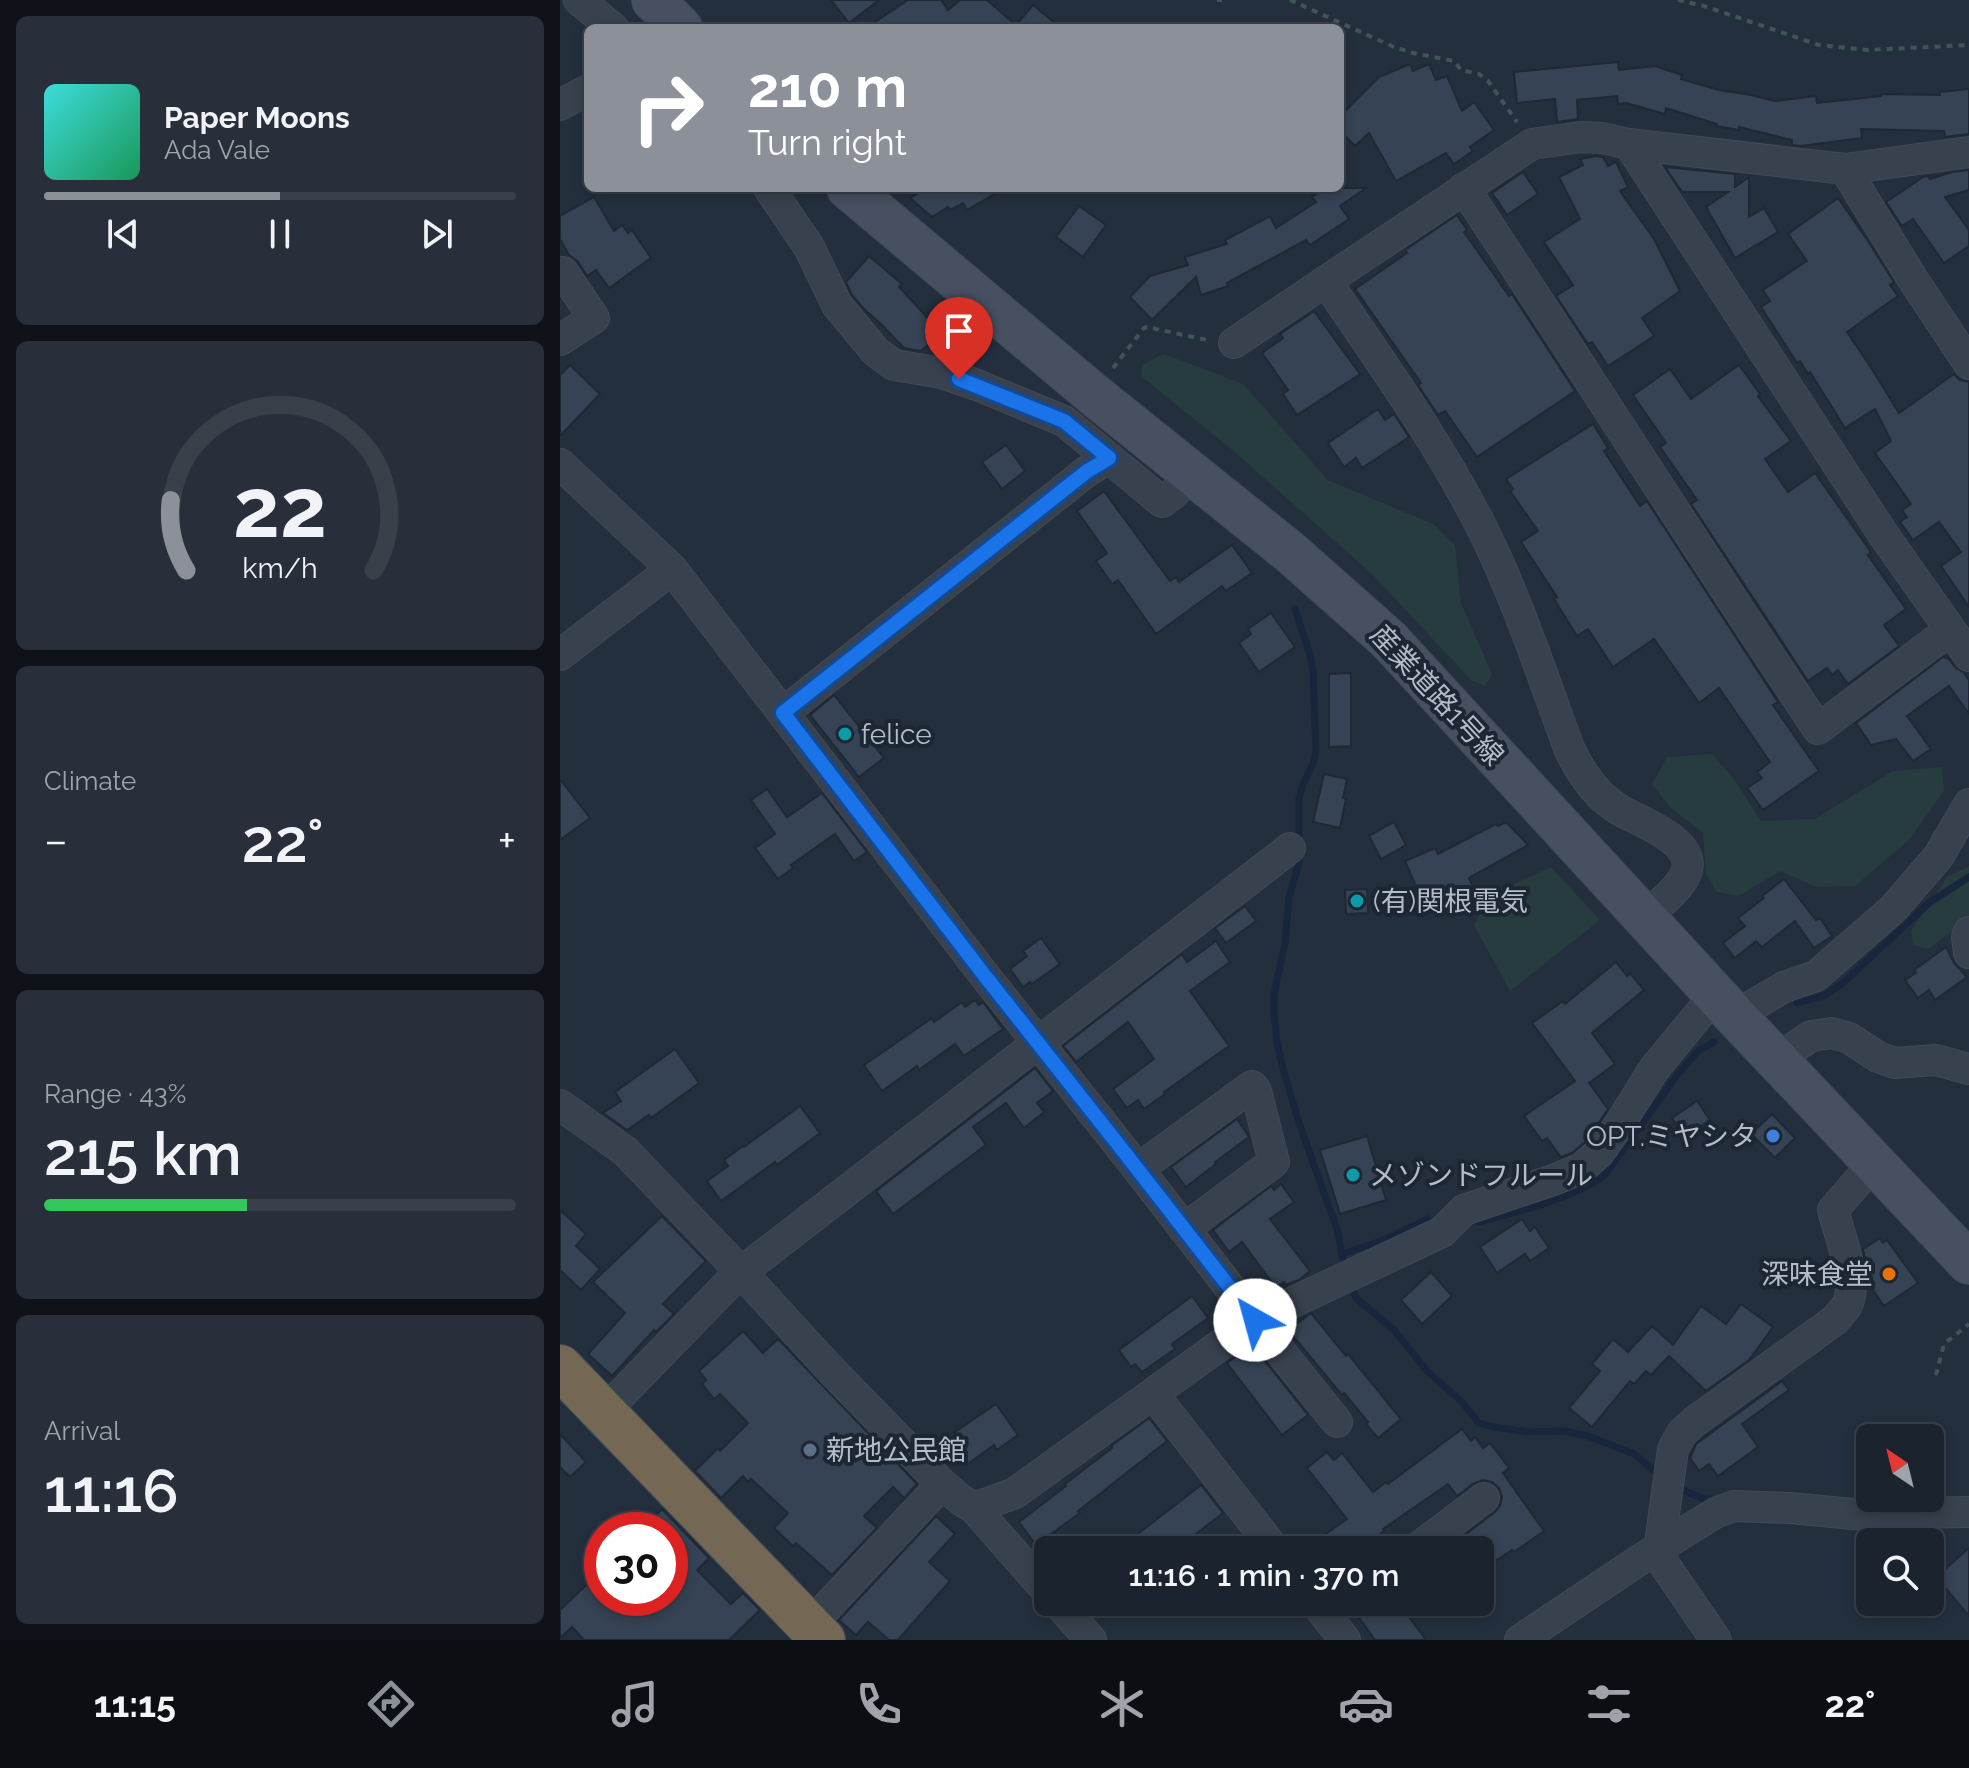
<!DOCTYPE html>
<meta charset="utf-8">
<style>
body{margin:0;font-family:Raleway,"Noto Sans JP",sans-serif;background:#282f3a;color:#f1f3f6;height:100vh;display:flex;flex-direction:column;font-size:30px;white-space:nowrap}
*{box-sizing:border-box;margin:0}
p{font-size:26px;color:#a0a4aa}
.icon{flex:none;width:44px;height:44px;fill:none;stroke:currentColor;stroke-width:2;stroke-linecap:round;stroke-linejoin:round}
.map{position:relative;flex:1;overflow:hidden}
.panel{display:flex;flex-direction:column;gap:16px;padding:16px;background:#0f1319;width:560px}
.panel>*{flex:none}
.top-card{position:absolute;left:24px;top:24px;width:760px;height:168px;border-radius:12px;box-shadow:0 4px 12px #0003,0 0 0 2px #39404a;background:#8c9099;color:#fff;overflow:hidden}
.needle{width:52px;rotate:325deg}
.tools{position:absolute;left:1296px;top:1424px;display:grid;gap:16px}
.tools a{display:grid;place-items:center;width:88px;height:88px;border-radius:12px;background:#1b232e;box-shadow:0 4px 12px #0003,0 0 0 2px #39404a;font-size:40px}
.speed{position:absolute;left:24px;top:1512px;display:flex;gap:16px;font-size:40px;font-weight:700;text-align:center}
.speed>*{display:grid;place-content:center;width:104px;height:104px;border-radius:50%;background:#1b232e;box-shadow:0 4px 12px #0003,0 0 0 2px #39404a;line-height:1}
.speed .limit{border:12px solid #d22;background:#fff;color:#111}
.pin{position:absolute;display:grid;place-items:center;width:68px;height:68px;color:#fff;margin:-82px -34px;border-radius:50% 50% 50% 0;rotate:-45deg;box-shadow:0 0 8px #0007}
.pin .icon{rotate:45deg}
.me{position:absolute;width:88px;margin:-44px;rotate:322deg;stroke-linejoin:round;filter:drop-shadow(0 0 6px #0008)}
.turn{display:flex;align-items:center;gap:28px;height:168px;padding:0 32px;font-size:36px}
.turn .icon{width:104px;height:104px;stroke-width:2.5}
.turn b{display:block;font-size:56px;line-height:68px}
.big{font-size:60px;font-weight:600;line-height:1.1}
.panel .widget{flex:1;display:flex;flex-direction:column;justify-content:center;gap:12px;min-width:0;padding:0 28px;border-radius:12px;background:#282f3a}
.panel .dial{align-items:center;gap:0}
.dial svg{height:208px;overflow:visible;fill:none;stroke:#39404a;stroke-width:7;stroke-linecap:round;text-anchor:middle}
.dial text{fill:#f1f3f6;stroke:none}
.song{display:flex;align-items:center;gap:24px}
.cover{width:96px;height:96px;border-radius:12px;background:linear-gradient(135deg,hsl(180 70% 55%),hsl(150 70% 35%))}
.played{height:8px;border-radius:4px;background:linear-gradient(90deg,#8c9099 50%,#39404a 50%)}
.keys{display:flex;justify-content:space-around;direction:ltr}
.heat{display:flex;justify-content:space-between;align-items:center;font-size:44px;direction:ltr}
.charge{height:12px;border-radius:6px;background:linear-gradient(90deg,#34c759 43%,#39404a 0)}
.trip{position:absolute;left:474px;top:1536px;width:460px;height:80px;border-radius:12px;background:#1b232e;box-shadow:0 4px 12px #0003,0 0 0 2px #39404a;font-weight:600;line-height:80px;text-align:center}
.tab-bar{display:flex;height:128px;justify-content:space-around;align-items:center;background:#0b0e12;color:#a0a4aa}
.tab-bar .icon{width:56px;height:56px}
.tab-bar .current{color:#8c9099}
.tab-bar b{font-size:36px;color:#f1f3f6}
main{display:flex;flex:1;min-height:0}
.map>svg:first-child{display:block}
.green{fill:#263c3f}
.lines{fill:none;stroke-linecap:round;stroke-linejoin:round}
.stream{stroke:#17263c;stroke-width:7}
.building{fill:#364354;stroke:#1f2835;stroke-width:2}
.street-casing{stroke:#414a57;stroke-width:32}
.secondary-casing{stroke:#414a57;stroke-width:44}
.highway-casing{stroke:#434c59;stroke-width:46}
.path{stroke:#3f5557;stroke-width:4;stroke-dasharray:6 6;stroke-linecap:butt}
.street{stroke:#38414e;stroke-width:30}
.secondary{stroke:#465061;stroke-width:42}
.highway{stroke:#746855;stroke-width:44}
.route-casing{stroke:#114b97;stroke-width:20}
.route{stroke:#1a73e8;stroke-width:14}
.culture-dot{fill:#0f9aa8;stroke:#1d2633;stroke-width:3}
.shop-dot{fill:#3f7fe0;stroke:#1d2633;stroke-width:3}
.food-dot{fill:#e8710a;stroke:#1d2633;stroke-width:3}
.service-dot{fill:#5c6f8a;stroke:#1d2633;stroke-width:3}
.labels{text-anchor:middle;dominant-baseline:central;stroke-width:8;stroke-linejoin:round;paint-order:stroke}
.street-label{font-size:28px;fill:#b4bcc9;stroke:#1d2633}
.poi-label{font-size:28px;fill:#b4bcc9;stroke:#1d2633;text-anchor:start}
</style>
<main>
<section class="panel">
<div class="widget">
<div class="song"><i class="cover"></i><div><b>Paper Moons</b><p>Ada Vale</p></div></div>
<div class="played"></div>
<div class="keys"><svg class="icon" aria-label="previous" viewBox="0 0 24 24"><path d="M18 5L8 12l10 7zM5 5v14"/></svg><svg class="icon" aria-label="pause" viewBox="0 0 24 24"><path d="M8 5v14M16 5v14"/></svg><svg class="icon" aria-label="next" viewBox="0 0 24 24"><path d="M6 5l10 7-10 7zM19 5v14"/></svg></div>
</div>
<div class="widget dial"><svg viewBox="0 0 100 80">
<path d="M14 69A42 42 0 1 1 86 69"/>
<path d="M14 69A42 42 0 0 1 8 42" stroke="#8c9099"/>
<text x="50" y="56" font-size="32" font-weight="700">22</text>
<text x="50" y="72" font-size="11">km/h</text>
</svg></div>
<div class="widget"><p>Climate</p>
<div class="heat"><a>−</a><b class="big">22°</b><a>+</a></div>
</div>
<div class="widget"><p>Range · 43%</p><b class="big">215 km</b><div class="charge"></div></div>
<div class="widget"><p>Arrival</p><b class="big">11:16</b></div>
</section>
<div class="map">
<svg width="1409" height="1640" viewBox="0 0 1409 1640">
<rect width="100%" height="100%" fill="#242f3e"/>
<!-- green -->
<g class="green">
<polygon points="604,354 683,384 768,480 873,524 895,545 901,603 932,674 925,686 911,680 813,575 676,453 582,377 582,365"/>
<polygon points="1152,754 1173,778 1201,821 1255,819 1333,771 1382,767 1384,791 1349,840 1295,886 1256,887 1221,871 1178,896 1157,892 1146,874 1143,833 1109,806 1092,784 1107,757"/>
<polygon points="1409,866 1409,919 1368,949 1353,945 1351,931 1387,877"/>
<polygon points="991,867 1040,920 950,991 914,925 928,896"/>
</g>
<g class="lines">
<!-- stream -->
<g class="stream">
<polyline points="735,609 750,655 753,671 756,751 753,763 742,787 739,798 739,864 729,897 725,943 714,994 714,1015 717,1041 722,1065 739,1123 777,1229 785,1269"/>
<polyline points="1237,1003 1265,995 1282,984 1369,903 1409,877"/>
<path d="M918 1222C955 1213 1013 1198 1044 1176L1118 1074 1138 1051 1154 1042"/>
<polyline points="782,1254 824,1240 868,1219"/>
<polyline points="790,1284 797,1299 834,1330 867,1371 902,1402 919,1423 933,1427 969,1432 1004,1431 1028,1436 1074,1454 1098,1474"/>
<polyline points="1118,1488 1144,1499 1159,1500"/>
</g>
</g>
<!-- building -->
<g class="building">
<polygon points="271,0 319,0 289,23"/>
<polygon points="348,0 381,0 388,10 400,0 427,0 456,25 473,5 501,28 306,28"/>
<polygon points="1058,62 1059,70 1095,66 1122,75 1121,79 1159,90 1191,95 1215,101 1256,96 1257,103 1321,96 1321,94 1380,95 1379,92 1409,89 1409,134 1385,137 1384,131 1301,129 1302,138 1241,146 1232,145 1232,140 1179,127 1179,130 1156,126 1157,124 1106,108 1105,114 1066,103 1058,104 1057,96 1017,100 1018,119 997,122 995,99 957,103 954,72"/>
<polygon points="850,64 853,71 869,64 876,80 887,76 902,111 914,102 934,130 910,147 913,151 894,164 886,153 836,181 809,133 795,146 780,131 780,116 819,77"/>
<polygon points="1035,156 1043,157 1048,166 1056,162 1068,187 1060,191 1094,239 1120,291 1082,318 1094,336 1048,366 1032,342 1028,344 996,296 1013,285 984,242 1020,219 999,177 1023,165 1020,159"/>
<polygon points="1105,167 1175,174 1175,187 1189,177 1189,217 1204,208 1218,232 1175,258 1146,207 1168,192 1122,192"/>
<polygon points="1409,170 1409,190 1385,197 1409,230 1409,246 1384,263 1353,219 1342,226 1326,202 1363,177 1368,176 1370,179 1392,172"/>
<polygon points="963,172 978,194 947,215 932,193"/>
<polygon points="368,188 445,188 407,210 403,203 390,210 388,207 372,217 350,198"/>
<polygon points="767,188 806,188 780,206 789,219 750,245 746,240 667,283 668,286 641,295 636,277 592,320 570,297 590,276 628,265 625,257 667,244 665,240 710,216 716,228 756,202 752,197"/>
<polygon points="34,197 54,231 62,225 68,233 72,230 91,258 49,288 36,270 27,276 18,262 9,255 0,239 0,216"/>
<polygon points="1278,198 1308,241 1334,282 1330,285 1338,296 1287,332 1310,366 1339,413 1394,374 1400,380 1409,382 1409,607 1381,566 1401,552 1379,522 1353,540 1340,522 1347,517 1342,510 1351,504 1315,453 1331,441 1315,409 1285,428 1250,372 1248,374 1240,361 1237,363 1201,307 1210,301 1203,290 1247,261 1228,234"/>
<polygon points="519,206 546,225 523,257 496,237"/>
<polygon points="897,215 907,230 904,232 949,296 952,294 1015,391 917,457 885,411 878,415 858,385 861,383 795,289 847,253 845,250"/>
<polygon points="309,256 342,284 339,287 401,354 396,359 376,354 368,345 361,351 344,348 321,324 304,309 292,295 286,282"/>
<polygon points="754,311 800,374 737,415 723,394 728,390 702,353 723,338 720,334"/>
<polygon points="10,365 40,394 0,436 0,375"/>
<polygon points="1179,365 1200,394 1198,396 1231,441 1205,459 1228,492 1255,473 1311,552 1308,555 1346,609 1324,625 1339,646 1288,684 1278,670 1272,675 1267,668 1248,681 1131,504 1137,500 1100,447 1106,443 1073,395 1110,369 1131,399"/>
<polygon points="818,409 825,420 834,414 849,437 802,468 796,458 784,467 768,443"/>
<polygon points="1033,424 1048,448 1044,451 1080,506 1087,501 1218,702 1213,705 1259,771 1203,810 1187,788 1202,778 1197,772 1210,762 1159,688 1139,703 1094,639 1053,667 1028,629 1017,636 994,599 997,597 961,542 978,531 950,491 953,489 946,479"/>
<polygon points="446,445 465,471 442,489 422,462"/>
<polygon points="544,491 610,581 616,577 619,582 672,545 692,573 666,591 662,586 596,634 558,580 552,584 536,561 547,553 517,511"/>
<polygon points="711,613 735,647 699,672 679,643 691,634 688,629"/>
<polygon points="1383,657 1388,658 1395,667 1404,673 1409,680 1409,714 1389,686 1347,716 1371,749 1353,761 1336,739 1311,745 1296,723"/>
<polygon points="791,673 791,746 769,747 769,674"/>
<polygon points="274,695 324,758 299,777 250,715"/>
<polygon points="764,774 787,779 783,798 786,799 780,828 753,822"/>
<polygon points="0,779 30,818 0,840"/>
<polygon points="207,789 227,817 262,793 307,852 294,861 275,834 231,865 233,868 218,879 195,848 215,834 191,800"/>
<polygon points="834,822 846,845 821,859 809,836"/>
<polygon points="946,822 968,845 909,878 915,891 867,912 845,861 875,848 878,854 936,824 938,826"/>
<polygon points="1224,879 1256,920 1260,918 1272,936 1254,948 1235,921 1202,947 1196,941 1175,958 1163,943 1185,926 1178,918 1204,898 1202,896"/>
<polygon points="807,889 808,913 786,914 785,890"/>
<polygon points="685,906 696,921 666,943 655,928"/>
<polygon points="481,938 500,964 472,984 470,982 463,987 450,969 467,956 463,951"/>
<polygon points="656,941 670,962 630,991 669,1046 604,1092 605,1094 584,1109 578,1100 567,1108 553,1089 594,1059 568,1022 516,1062 503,1046 622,954 627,962"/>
<polygon points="1386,947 1394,963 1407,977 1375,1000 1369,990 1358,998 1345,980 1356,973 1354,970"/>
<polygon points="1056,962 1067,976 1070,973 1084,990 1032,1033 1055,1064 1029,1083 1048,1109 1026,1141 1012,1153 1001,1157 987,1138 982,1141 964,1116 1015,1081 972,1023 1003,1001 1005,1004"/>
<polygon points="415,1000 419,1005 423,1002 443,1029 404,1056 395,1044 359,1070 357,1066 322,1091 304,1065 372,1018 374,1022 402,1002 405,1007"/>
<polygon points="115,1049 139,1083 91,1118 89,1115 67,1130 43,1113 61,1101 55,1092"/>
<polygon points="475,1068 493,1091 477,1103 484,1112 464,1128 446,1103 413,1127 426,1145 333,1214 316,1191"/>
<polygon points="1137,1101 1150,1120 1125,1138 1112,1118"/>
<polygon points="240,1106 260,1133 217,1165 215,1162 161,1201 147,1181 168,1166 164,1160 183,1146 184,1147"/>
<polygon points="1212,1114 1235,1138 1215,1158 1191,1134"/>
<polygon points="677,1119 689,1137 655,1162 656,1164 626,1187 611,1167"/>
<polygon points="807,1136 826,1200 780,1214 760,1150"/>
<polygon points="721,1184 734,1202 710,1219 750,1271 739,1280 726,1285 724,1282 716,1288 682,1242 669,1252 653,1230 711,1186 714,1190"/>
<polygon points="0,1210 26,1234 16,1246 40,1269 21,1290 0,1270"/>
<polygon points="102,1216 146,1261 103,1304 114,1314 96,1332 94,1330 52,1376 28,1354 65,1313 33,1282"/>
<polygon points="962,1219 970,1231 975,1227 989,1248 970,1261 965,1254 937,1273 920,1247"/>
<polygon points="1320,1238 1323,1243 1327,1240 1358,1283 1324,1306 1309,1284 1303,1249"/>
<polygon points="871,1272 892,1296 862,1324 841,1300"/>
<polygon points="632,1296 648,1318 612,1344 615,1349 582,1372 575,1364 571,1367 559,1350"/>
<polygon points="1181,1304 1213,1327 1189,1360 1146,1391 1109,1356 1091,1375 1086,1371 1074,1384 1070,1381 1032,1427 1009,1408 1040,1371 1032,1364 1053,1339 1068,1352 1092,1326 1113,1345 1141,1306 1166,1324"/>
<polygon points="751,1313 786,1356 788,1354 841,1419 818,1438 806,1424 808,1422 784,1393 782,1395 728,1330"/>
<polygon points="183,1331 203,1353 218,1339 357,1484 344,1498 333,1487 304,1516 317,1528 272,1575 236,1543 233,1546 214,1528 228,1513 191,1479 188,1482 183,1476 161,1498 135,1471 158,1448 160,1451 188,1423 160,1394 154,1399 142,1384 146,1380 139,1371"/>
<polygon points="692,1345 748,1415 722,1435 667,1363"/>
<polygon points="1222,1381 1229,1390 1182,1424 1198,1447 1158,1476 1149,1464 1139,1471 1130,1458 1136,1444"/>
<polygon points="436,1404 458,1435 437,1450 434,1445 408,1464 389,1436"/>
<polygon points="589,1418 607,1441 518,1511 520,1513 476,1545 459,1522 506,1486 505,1484 552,1448 551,1446"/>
<polygon points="902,1429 911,1441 915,1437 923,1448 930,1443 949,1468 943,1473 984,1531 954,1552 952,1550 920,1571 920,1550 885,1550 935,1512 940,1506 942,1497 939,1488 932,1482 923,1480 913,1484 897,1496 888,1484 823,1529 824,1531 798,1550 743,1550 787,1519 747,1468 767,1452 774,1460 782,1453 813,1492 826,1482 828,1484"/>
<polygon points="0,1434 26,1462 10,1477 0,1467"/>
<polygon points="641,1485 663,1513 615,1550 557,1550"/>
<polygon points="102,1509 149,1558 137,1570 171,1604 183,1593 200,1610 169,1640 24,1640 12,1627 0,1638 0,1610 42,1570 42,1598 110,1598 110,1530 81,1530"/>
<polygon points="376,1516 395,1534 369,1562 390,1581 338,1640 329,1640 308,1622 296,1635 279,1620"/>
<polygon points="1409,1548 1409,1616 1376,1577"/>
<polygon points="809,1602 838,1602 866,1640 815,1640 795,1612"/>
</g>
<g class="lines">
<!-- street casing -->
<g class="street-casing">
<g id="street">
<polyline points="19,0 53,28"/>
<polyline points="0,105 28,90"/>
<polyline points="1069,144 1325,537 1409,656"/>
<polyline points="1285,169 1352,278 1409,364"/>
<polyline points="209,188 249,247 277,305 316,352 334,365 382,373 417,385 504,421 549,458"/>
<path d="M904 188C1023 368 1138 550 1258 729L1390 630"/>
<polyline points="0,273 3,272 34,318 0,340"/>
<polyline points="674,343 766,281"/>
<polyline points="0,464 112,569 425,976 578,1169 695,1320 777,1422"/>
<polyline points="0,655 112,569"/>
<polyline points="223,713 526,472 549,458 602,502 615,492 633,474"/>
<path d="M1083 918C1098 905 1118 891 1126 873 1138 844 1085 823 1065 813 1057 809 1047 801 1040 795 1027 781 1017 766 1009 748 982 675 957 598 922 528 878 441 820 361 766 281L972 144 1021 137 1042 138 1069 144 1285 169 1409 152"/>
<polyline points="1409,932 1407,937 1409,953"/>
<polyline points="1175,1016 1224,987 1256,976 1333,909 1378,857 1409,804"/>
<polyline points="1216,1060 1251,1036 1272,1033 1289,1038 1318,1057 1335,1063 1376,1060 1409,1069"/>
<polyline points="0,1105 65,1151 181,1272 271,1370 382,1484 401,1500 414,1508 488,1592"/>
<polyline points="578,1169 692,1086 696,1091 714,1162 624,1229"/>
<polyline points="594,1395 715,1550"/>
<polyline points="43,1413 175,1277 730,848"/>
<polyline points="414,1508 455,1493 695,1320 882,1232 904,1210 996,1179 1022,1168 1039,1153 1059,1125 1094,1069 1155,995"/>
<polyline points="855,1550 924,1498"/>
<polyline points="497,1602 531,1640"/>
<polyline points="755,1602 785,1640"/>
<polyline points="249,1626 382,1484"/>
<polyline points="960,1640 1081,1559 1157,1512 1174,1506 1230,1508 1293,1514 1409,1512"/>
<path d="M1156 1640 1102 1561 1101 1536 1113 1449 1122 1433 1134 1422 1275 1320C1279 1315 1284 1310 1287 1305 1299 1283 1279 1234 1273 1210L1314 1163"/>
</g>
</g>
<!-- secondary casing -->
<g class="secondary-casing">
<g id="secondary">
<polyline points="93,0 121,28"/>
<polyline points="288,188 533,394 731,553 829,640 1175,1016 1409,1263"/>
</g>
</g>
<!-- highway casing -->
<g class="highway-casing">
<polyline id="highway" points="0,1367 263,1640"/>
</g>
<!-- path -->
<g class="path">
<polyline points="657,0 662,0"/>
<polyline points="730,0 834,47 853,53 894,61 901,70 919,74 928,81 957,122"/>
<polyline points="1118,0 1144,6 1259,45 1307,50 1409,45"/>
<polyline points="553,368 584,328 587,327 647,340"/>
<polyline points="1376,1375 1384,1344 1409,1324"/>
</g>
<!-- street -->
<use href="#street" class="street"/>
<!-- secondary -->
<use href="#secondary" class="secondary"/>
<!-- highway -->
<use href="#highway" class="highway"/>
</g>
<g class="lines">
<!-- route casing -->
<g class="route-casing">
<polyline id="route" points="399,379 504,421 549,458 526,472 223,713 425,976 561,1148 695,1320"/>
</g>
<!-- route -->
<use href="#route" class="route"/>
</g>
<!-- markers -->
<g class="culture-dot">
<circle cx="285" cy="734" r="8"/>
<circle cx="797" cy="901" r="8"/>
<circle cx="793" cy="1175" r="8"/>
</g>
<circle class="shop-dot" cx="1213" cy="1136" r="8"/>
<circle class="food-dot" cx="1329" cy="1274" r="8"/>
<circle class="service-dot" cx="250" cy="1450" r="8"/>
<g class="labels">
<!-- street labels -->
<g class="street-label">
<text transform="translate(877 695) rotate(47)">産業道路1号線</text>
</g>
<!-- poi labels -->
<g class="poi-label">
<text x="301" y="734">felice</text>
<text x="813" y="901">(有)関根電気</text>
<text x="1197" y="1136" text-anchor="end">OPT.ミヤシタ</text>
<text x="809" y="1175">メゾンドフルール</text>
<text x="1313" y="1274" text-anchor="end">深味食堂</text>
<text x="266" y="1450">新地公民館</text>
</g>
</g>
</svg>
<div class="tools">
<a><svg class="needle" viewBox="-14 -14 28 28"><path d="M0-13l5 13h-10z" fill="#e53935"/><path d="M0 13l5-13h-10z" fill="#a0a4aa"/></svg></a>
<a><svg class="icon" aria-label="search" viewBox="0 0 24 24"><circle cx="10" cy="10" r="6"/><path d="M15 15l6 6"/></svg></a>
</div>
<div class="speed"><div class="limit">30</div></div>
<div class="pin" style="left:399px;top:379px;background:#d93025"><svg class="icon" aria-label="arrive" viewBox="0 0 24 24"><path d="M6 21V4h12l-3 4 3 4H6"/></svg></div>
<svg class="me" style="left:695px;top:1320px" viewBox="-20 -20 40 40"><circle r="19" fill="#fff"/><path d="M0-13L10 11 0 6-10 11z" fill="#1a73e8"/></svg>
<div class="trip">11:16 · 1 min · 370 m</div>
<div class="top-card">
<div class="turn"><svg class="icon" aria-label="right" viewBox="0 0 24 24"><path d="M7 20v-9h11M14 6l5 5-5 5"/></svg><div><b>210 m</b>Turn right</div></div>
</div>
</div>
</main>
<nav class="tab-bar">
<b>11:15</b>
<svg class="icon current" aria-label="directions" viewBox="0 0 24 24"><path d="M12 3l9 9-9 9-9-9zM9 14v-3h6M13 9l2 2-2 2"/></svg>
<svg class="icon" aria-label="music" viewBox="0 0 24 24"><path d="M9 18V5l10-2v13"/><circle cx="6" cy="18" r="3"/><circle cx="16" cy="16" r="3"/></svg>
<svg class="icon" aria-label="phone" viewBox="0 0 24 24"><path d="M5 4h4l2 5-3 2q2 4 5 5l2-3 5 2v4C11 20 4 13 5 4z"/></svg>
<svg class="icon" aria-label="climate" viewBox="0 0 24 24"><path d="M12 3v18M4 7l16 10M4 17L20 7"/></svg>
<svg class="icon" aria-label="car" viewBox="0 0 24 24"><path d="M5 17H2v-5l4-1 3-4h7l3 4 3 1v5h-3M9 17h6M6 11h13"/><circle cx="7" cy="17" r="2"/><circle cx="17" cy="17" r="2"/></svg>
<svg class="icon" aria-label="filters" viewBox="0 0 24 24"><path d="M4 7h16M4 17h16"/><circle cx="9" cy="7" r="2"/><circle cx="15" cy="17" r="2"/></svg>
<b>22°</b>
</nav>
